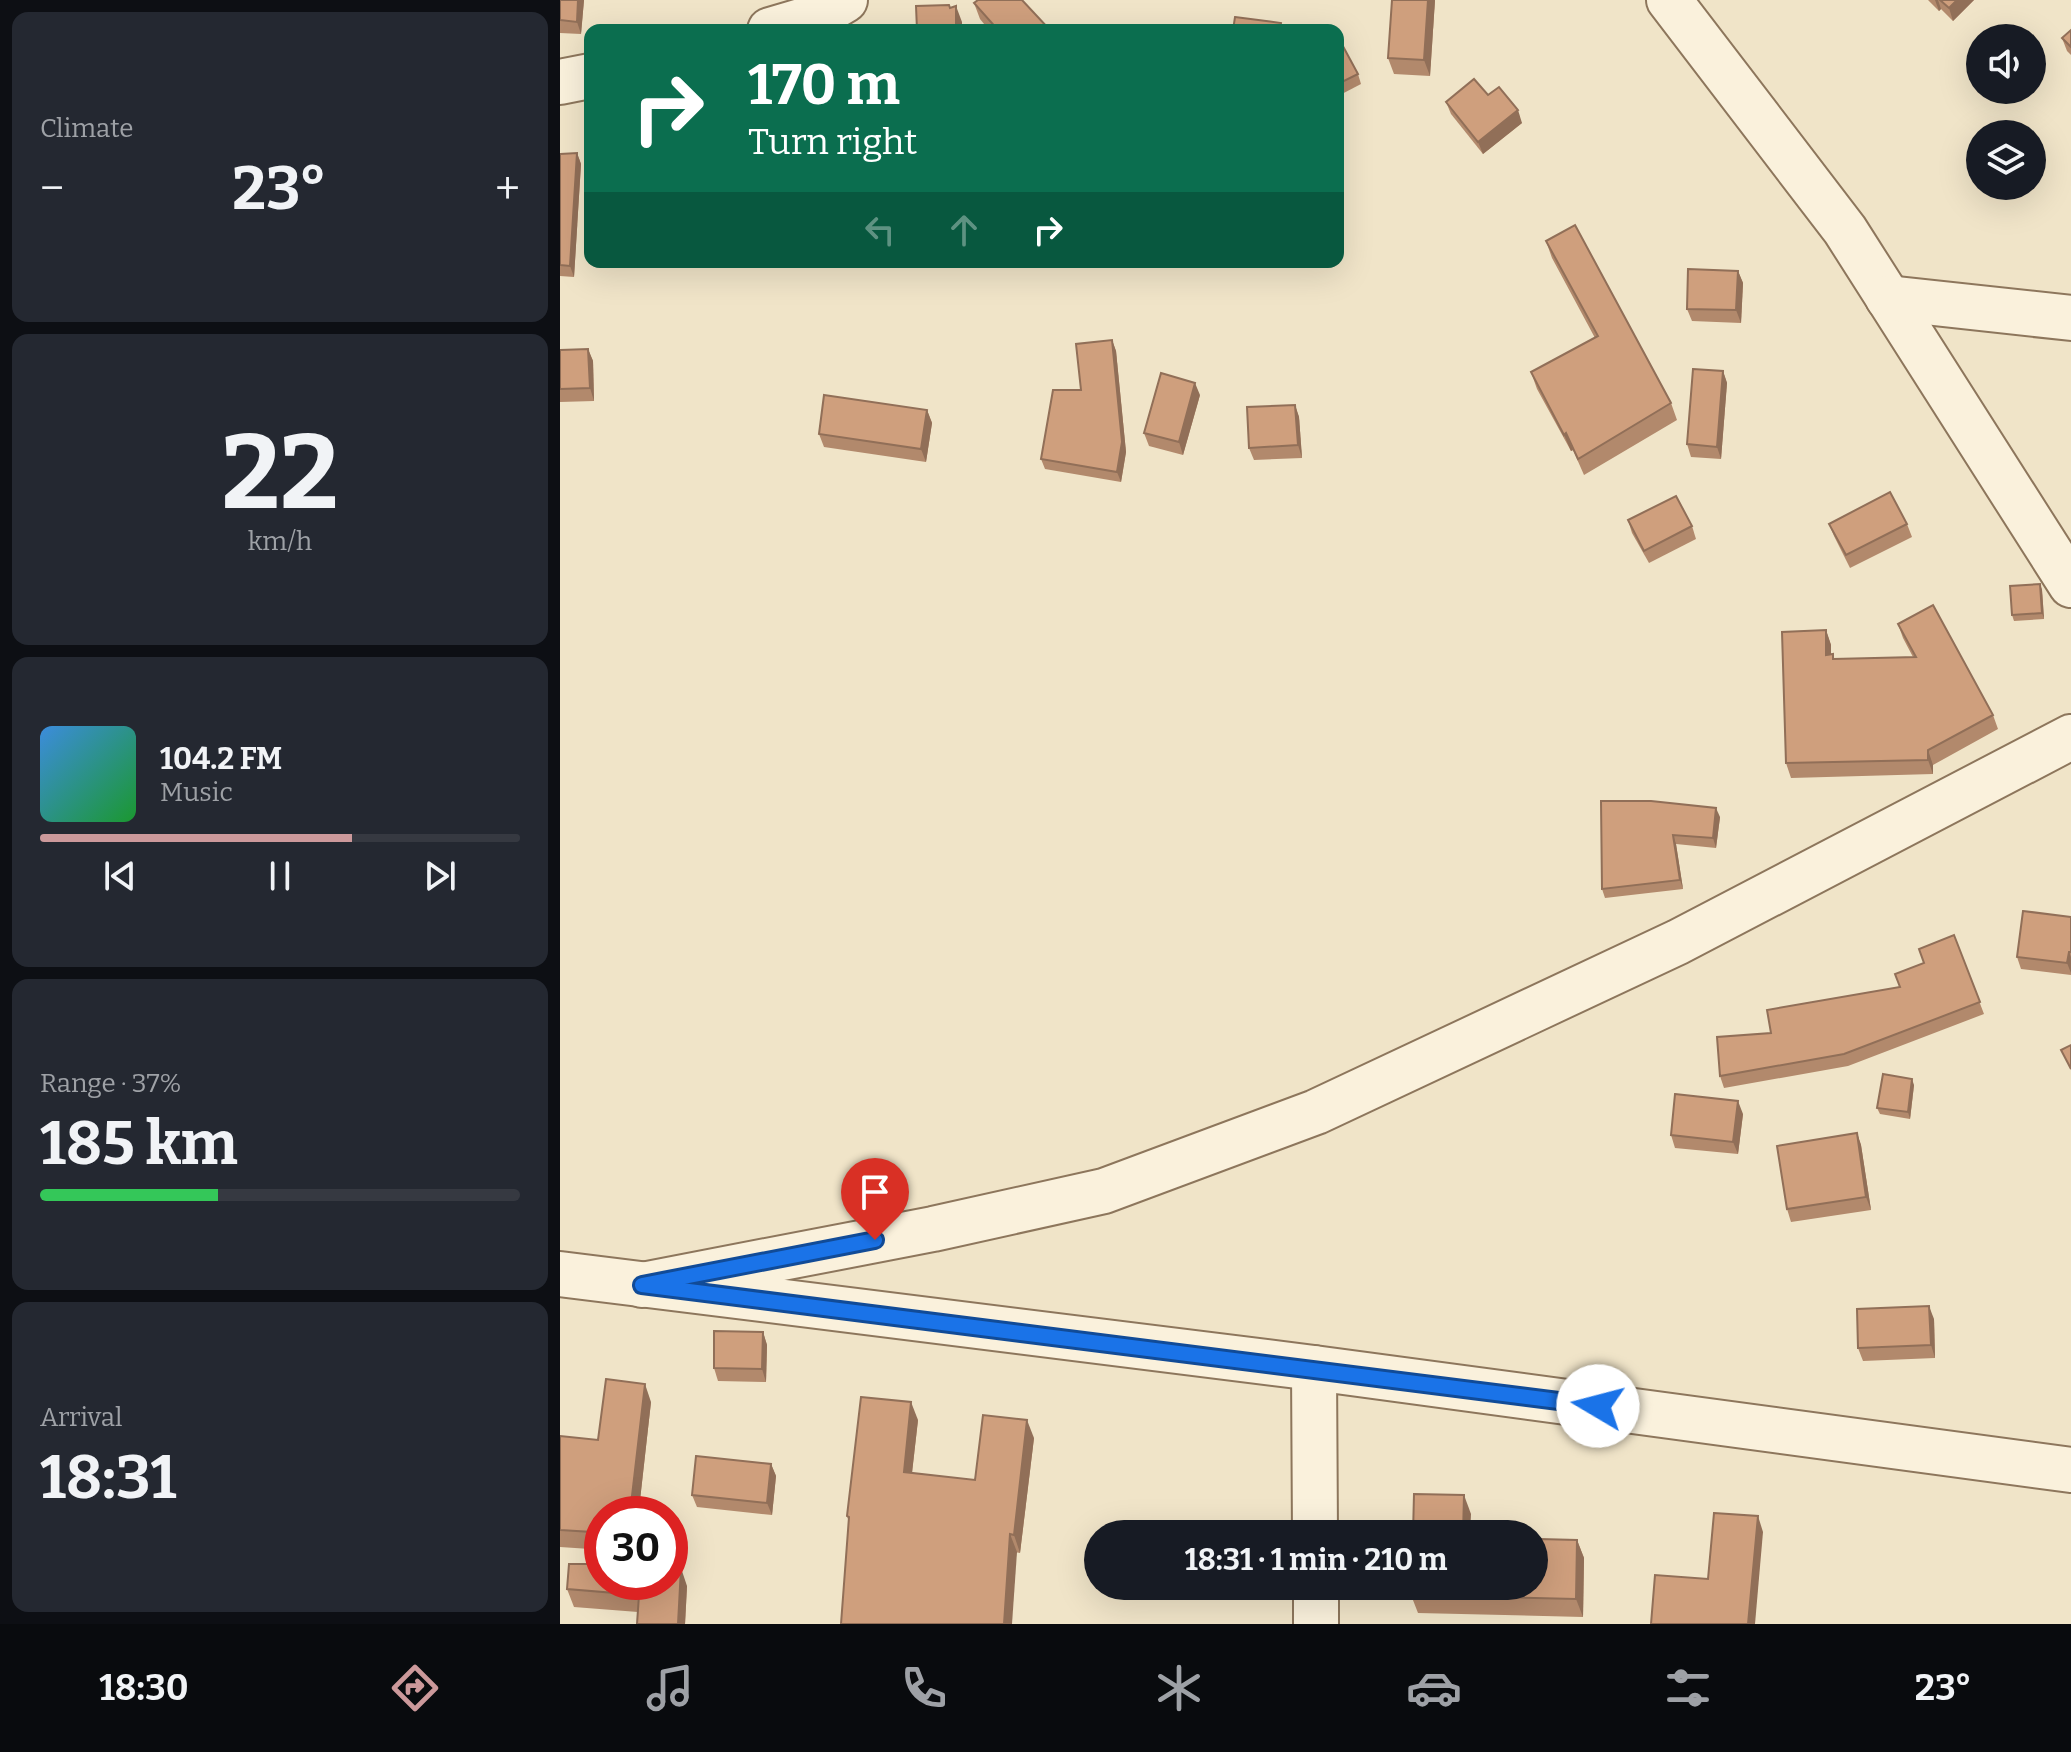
<!DOCTYPE html>
<meta charset="utf-8">
<style>
body{margin:0;font-family:Bitter,serif;background:#242831;color:#f1f3f6;height:100vh;display:flex;flex-direction:column;font-size:30px;white-space:nowrap}
*{box-sizing:border-box;margin:0}
p{font-size:26px;color:#9ea1a6}
.icon{flex:none;width:44px;height:44px;fill:none;stroke:currentColor;stroke-width:2;stroke-linecap:round;stroke-linejoin:round}
.map{position:relative;flex:1;overflow:hidden}
.details{display:flex;flex-direction:column;gap:12px;padding:12px;background:#0d0f14;width:560px}
.details>*{flex:none}
.guide{position:absolute;left:24px;top:24px;width:760px;height:244px;border-radius:16px;box-shadow:0 8px 32px #0002;background:#0b6e4f;color:#fff;overflow:hidden}
.fabs{position:absolute;left:1406px;top:24px;display:grid;gap:16px}
.fabs a{display:grid;place-items:center;width:80px;height:80px;border-radius:50%;background:#171b24;box-shadow:0 8px 32px #0002;font-size:40px}
.speed{position:absolute;left:24px;top:1496px;display:flex;gap:16px;font-size:40px;font-weight:700;text-align:center}
.speed>*{display:grid;place-content:center;width:104px;height:104px;border-radius:50%;background:#171b24;box-shadow:0 8px 32px #0002;line-height:1}
.speed .limit{border:12px solid #d22;background:#fff;color:#111}
.pin{position:absolute;display:grid;place-items:center;width:68px;height:68px;color:#fff;margin:-82px -34px;border-radius:50% 50% 50% 0;rotate:-45deg;box-shadow:0 0 8px #0007}
.pin .icon{rotate:45deg}
.me{position:absolute;width:88px;margin:-44px;rotate:278deg;stroke-linejoin:round;filter:drop-shadow(0 0 6px #0008)}
.turn{display:flex;align-items:center;gap:28px;height:168px;padding:0 32px;font-size:36px}
.turn .icon{width:104px;height:104px;stroke-width:2.5}
.turn b{display:block;font-size:56px;line-height:68px}
.lanes{display:flex;align-items:center;height:76px;padding:0 32px;background:#0003;justify-content:center;gap:40px;direction:ltr}
.lanes .off{opacity:.35}
.big{font-size:60px;font-weight:700;line-height:1.1}
.details .card{flex:1;display:flex;flex-direction:column;justify-content:center;gap:12px;min-width:0;padding:0 28px;border-radius:16px;background:#242831}
.details .dial{align-items:center;gap:0}
.dial b{font-size:104px;line-height:1}
.song{display:flex;align-items:center;gap:24px}
.cover{width:96px;height:96px;border-radius:12px;background:linear-gradient(135deg,hsl(210 70% 55%),hsl(130 70% 35%))}
.played{height:8px;border-radius:4px;background:linear-gradient(90deg,#cc999b 65%,#363941 65%)}
.keys{display:flex;justify-content:space-around;direction:ltr}
.heat{display:flex;justify-content:space-between;align-items:center;font-size:44px;direction:ltr}
.charge{height:12px;border-radius:6px;background:linear-gradient(90deg,#34c759 37%,#363941 0)}
.trip{position:absolute;left:524px;top:1520px;width:464px;height:80px;border-radius:40px;background:#171b24;box-shadow:0 8px 32px #0002;font-weight:700;line-height:80px;text-align:center}
.dock{display:flex;height:128px;justify-content:space-around;align-items:center;background:#090b0e;color:#9ea1a6}
.dock .icon{width:56px;height:56px}
.dock .current{color:#cc999b}
.dock b{font-size:36px;color:#f1f3f6}
main{display:flex;flex:1;min-height:0}
.map>svg:first-child{display:block}
.lines{fill:none;stroke-linecap:round;stroke-linejoin:round}
.minor-casing{stroke:#8d765c;stroke-width:48}
.minor{stroke:#faf1dc;stroke-width:44}
.wall{fill:#b2896c}
.shaded-wall{fill:#916f58}
.building{fill:#cf9f7d;stroke:#916f58;stroke-width:2}
.route-casing{stroke:#114b97;stroke-width:20}
.route{stroke:#1a73e8;stroke-width:14}
</style>
<main>
<section class="details">
<div class="card"><p>Climate</p>
<div class="heat"><a>−</a><b class="big">23°</b><a>+</a></div>
</div>
<div class="card dial"><b>22</b><p>km/h</p></div>
<div class="card">
<div class="song"><i class="cover"></i><div><b>104.2 FM</b><p>Music</p></div></div>
<div class="played"></div>
<div class="keys"><svg class="icon" aria-label="previous" viewBox="0 0 24 24"><path d="M18 5L8 12l10 7zM5 5v14"/></svg><svg class="icon" aria-label="pause" viewBox="0 0 24 24"><path d="M8 5v14M16 5v14"/></svg><svg class="icon" aria-label="next" viewBox="0 0 24 24"><path d="M6 5l10 7-10 7zM19 5v14"/></svg></div>
</div>
<div class="card"><p>Range · 37%</p><b class="big">185 km</b><div class="charge"></div></div>
<div class="card"><p>Arrival</p><b class="big">18:31</b></div>
</section>
<div class="map">
<svg width="1511" height="1624" viewBox="0 0 1511 1624">
<rect width="100%" height="100%" fill="#f0e4c8"/>
<g class="lines">
<!-- minor casing -->
<g class="minor-casing">
<g id="minor">
<polyline points="1109,0 1285,230 1511,585"/>
<polyline points="210,30 258,16 285,0"/>
<polyline points="0,82 30,76"/>
<polyline points="1328,298 1511,318"/>
<polyline points="0,1274 754,1368 1511,1470"/>
<polyline points="82,1285 373,1229 544,1191 756,1112 1118,942 1511,737"/>
<polyline points="754,1368 755,1534"/>
<polyline points="756,1586 756,1624"/>
</g>
</g>
<!-- minor -->
<use href="#minor" class="minor"/>
</g>
<!-- wall -->
<g class="wall">
<polygon points="0,0 24,0 21,34 0,33"/>
<polygon points="875,0 870,76 834,74 828,58"/>
<polygon points="1368,0 1414,0 1393,21 1381,9 1379,11"/>
<polygon points="414,3 490,30 429,30 420,19"/>
<polygon points="1511,30 1511,55 1507,51 1502,38"/>
<polygon points="778,37 798,74 801,84 778,96"/>
<polygon points="928,95 962,123 923,154 891,114 886,102"/>
<polygon points="17,153 21,164 14,277 0,276 0,154"/>
<polygon points="986,241 1111,403 1117,420 1024,475 1013,450 1011,451 977,389 971,372 1035,338 992,258"/>
<polygon points="1178,271 1183,283 1181,323 1132,321 1127,309"/>
<polygon points="552,340 556,351 566,452 561,482 485,469 481,459 521,390"/>
<polygon points="28,349 33,361 34,401 0,402 0,350"/>
<polygon points="1163,371 1167,383 1161,459 1131,457 1127,444"/>
<polygon points="640,395 623,455 589,446 584,433"/>
<polygon points="735,405 739,417 742,458 694,460 689,448"/>
<polygon points="367,410 372,423 366,462 264,447 259,434"/>
<polygon points="1068,520 1132,526 1136,539 1089,563 1072,533"/>
<polygon points="1269,524 1347,524 1352,537 1290,568 1274,536"/>
<polygon points="1480,584 1482,590 1484,619 1454,621 1452,615"/>
<polygon points="1338,624 1433,715 1438,729 1373,765 1373,774 1231,778 1226,763 1266,630 1271,645 1271,654 1275,659 1353,657 1343,638"/>
<polygon points="1041,801 1160,817 1156,848 1116,844 1123,889 1045,898 1042,889"/>
<polygon points="1511,917 1511,975 1461,969 1457,957"/>
<polygon points="1394,935 1424,1014 1288,1066 1164,1088 1160,1076 1211,1033 1340,987"/>
<polygon points="1354,1085 1350,1119 1320,1114 1317,1108"/>
<polygon points="1183,1114 1178,1154 1115,1148 1111,1135"/>
<polygon points="1297,1133 1301,1145 1311,1210 1231,1222 1227,1209"/>
<polygon points="1374,1319 1375,1358 1303,1361 1298,1348"/>
<polygon points="203,1332 207,1345 206,1382 158,1381 154,1368"/>
<polygon points="91,1402 79,1509 80,1514 42,1514 42,1582 127,1586 125,1624 77,1624 78,1612 14,1607 7,1589 29,1564 30,1549 0,1547 0,1436 38,1440"/>
<polygon points="358,1420 352,1473 415,1480 474,1438 460,1553 289,1522 287,1516"/>
<polygon points="211,1464 216,1476 212,1515 137,1507 132,1495"/>
<polygon points="1017,1540 1024,1558 1023,1617 858,1613 851,1595 978,1558"/>
<polygon points="639,1586 717,1586 717,1588"/>
</g>
<!-- shaded-wall -->
<g class="shaded-wall">
<polygon points="18,0 24,0 21,34 17,22"/>
<polygon points="868,0 875,0 870,76 864,60"/>
<polygon points="1375,0 1378,0 1381,9 1379,11"/>
<polygon points="1397,0 1414,0 1393,21 1389,8"/>
<polygon points="396,6 402,22 402,30 396,30"/>
<polygon points="958,110 962,123 923,154 918,142"/>
<polygon points="17,153 21,164 14,277 10,266"/>
<polygon points="1178,271 1183,283 1181,323 1176,310"/>
<polygon points="552,340 556,351 566,452 561,482 557,472"/>
<polygon points="28,349 33,361 34,401 30,388"/>
<polygon points="1163,371 1167,383 1161,459 1157,447"/>
<polygon points="635,383 640,395 623,455 619,442"/>
<polygon points="735,405 739,417 742,458 738,445"/>
<polygon points="367,410 372,423 366,462 361,449"/>
<polygon points="1006,433 1013,450 1011,451 1004,435"/>
<polygon points="1480,584 1482,590 1484,619 1482,613"/>
<polygon points="1266,630 1271,645 1271,669 1266,655"/>
<polygon points="1368,750 1373,765 1373,774 1368,760"/>
<polygon points="1156,808 1160,817 1156,848 1153,838"/>
<polygon points="1113,835 1116,844 1123,889 1120,880"/>
<polygon points="1509,952 1511,957 1511,973 1507,963"/>
<polygon points="1352,1079 1354,1085 1350,1119 1348,1112"/>
<polygon points="1178,1101 1183,1114 1178,1154 1173,1142"/>
<polygon points="1297,1133 1301,1145 1311,1210 1306,1197"/>
<polygon points="1369,1306 1374,1319 1375,1358 1371,1345"/>
<polygon points="203,1332 207,1345 206,1382 202,1369"/>
<polygon points="85,1384 91,1402 79,1509 80,1514 72,1514 72,1496"/>
<polygon points="351,1402 358,1420 350,1490 344,1472"/>
<polygon points="467,1420 474,1438 460,1553 454,1535"/>
<polygon points="211,1464 216,1476 212,1515 207,1503"/>
<polygon points="904,1495 911,1514 910,1534 903,1534"/>
<polygon points="1198,1516 1203,1532 1195,1624 1188,1624"/>
<polygon points="450,1534 457,1552 452,1624 444,1624"/>
<polygon points="1017,1540 1024,1558 1023,1617 1016,1599"/>
<polygon points="121,1568 127,1586 125,1624 118,1624"/>
</g>
<!-- building -->
<g class="building">
<polygon points="0,0 18,0 17,22 0,20"/>
<polygon points="418,0 462,0 490,30 438,30 414,3"/>
<polygon points="832,0 868,0 864,60 828,58"/>
<polygon points="1380,0 1397,0 1389,8"/>
<polygon points="389,5 390,8 396,6 396,30 357,30 356,6"/>
<polygon points="675,17 721,23 720,30 673,30"/>
<polygon points="1511,30 1511,47 1502,38"/>
<polygon points="778,37 798,74 778,84"/>
<polygon points="914,79 928,95 939,87 958,110 918,142 886,102"/>
<polygon points="17,153 10,266 0,265 0,154"/>
<polygon points="1015,225 1111,403 1018,459 1006,433 1004,435 971,372 1038,336 986,241"/>
<polygon points="1128,269 1178,271 1176,310 1127,309"/>
<polygon points="552,340 562,442 557,472 481,459 493,390 521,390 516,344"/>
<polygon points="28,349 30,388 0,389 0,350"/>
<polygon points="1133,369 1163,371 1157,447 1127,444"/>
<polygon points="601,373 635,383 619,442 584,433"/>
<polygon points="264,395 367,410 361,449 259,434"/>
<polygon points="735,405 738,445 689,448 687,407"/>
<polygon points="1330,492 1347,524 1286,555 1269,524"/>
<polygon points="1116,496 1132,526 1084,551 1068,520"/>
<polygon points="1480,584 1482,613 1452,615 1450,586"/>
<polygon points="1373,605 1433,715 1368,750 1368,760 1226,763 1222,632 1266,630 1266,655 1273,654 1273,659 1356,657 1338,624"/>
<polygon points="1041,801 1091,801 1156,808 1153,838 1113,835 1120,880 1042,889"/>
<polygon points="1463,911 1511,917 1511,952 1509,952 1507,963 1457,957"/>
<polygon points="1394,935 1420,1002 1284,1054 1160,1076 1157,1037 1211,1033 1207,1010 1340,987 1335,974 1364,963 1359,949"/>
<polygon points="1511,1045 1511,1069 1501,1050"/>
<polygon points="1323,1074 1352,1079 1348,1112 1317,1108"/>
<polygon points="1115,1094 1178,1101 1173,1142 1111,1135"/>
<polygon points="1297,1133 1306,1197 1227,1209 1217,1146"/>
<polygon points="1369,1306 1371,1345 1298,1348 1297,1309"/>
<polygon points="154,1331 203,1332 202,1369 154,1368"/>
<polygon points="46,1379 85,1384 72,1496 74,1496 72,1514 42,1514 42,1582 110,1582 110,1567 121,1568 118,1624 77,1624 79,1595 7,1589 9,1564 29,1564 32,1532 0,1530 0,1436 38,1440"/>
<polygon points="301,1397 351,1402 344,1472 415,1480 423,1415 467,1420 454,1535 450,1534 444,1624 281,1624 289,1517 287,1516"/>
<polygon points="136,1456 211,1464 207,1503 132,1495"/>
<polygon points="854,1494 904,1495 903,1534 853,1534"/>
<polygon points="1154,1513 1198,1516 1188,1624 1091,1624 1095,1575 1148,1579"/>
<polygon points="634,1531 714,1533 714,1534 634,1534"/>
<polygon points="979,1539 1017,1540 1016,1599 851,1595 851,1586 974,1586 974,1557 978,1558"/>
</g>
<g class="lines">
<!-- route casing -->
<g class="route-casing">
<polyline id="route" points="315,1240 82,1285 1038,1406"/>
</g>
<!-- route -->
<use href="#route" class="route"/>
</g>
</svg>
<div class="fabs">
<a><svg class="icon" aria-label="sound" viewBox="0 0 24 24"><path d="M4 9h4l5-4v14l-5-4H4zM17 9q2 3 0 6"/></svg></a>
<a><svg class="icon" aria-label="layers" viewBox="0 0 24 24"><path d="M12 4l9 5-9 5-9-5zM3 14l9 5 9-5"/></svg></a>
</div>
<div class="speed"><div class="limit">30</div></div>
<div class="pin" style="left:315px;top:1240px;background:#d93025"><svg class="icon" aria-label="arrive" viewBox="0 0 24 24"><path d="M6 21V4h12l-3 4 3 4H6"/></svg></div>
<svg class="me" style="left:1038px;top:1406px" viewBox="-20 -20 40 40"><circle r="19" fill="#fff"/><path d="M0-13L10 11 0 6-10 11z" fill="#1a73e8"/></svg>
<div class="trip">18:31 · 1 min · 210 m</div>
<div class="guide">
<div class="turn"><svg class="icon" aria-label="right" viewBox="0 0 24 24"><path d="M7 20v-9h11M14 6l5 5-5 5"/></svg><div><b>170 m</b>Turn right</div></div>
<div class="lanes"><svg class="icon off" aria-label="left" viewBox="0 0 24 24"><path d="M17 20v-9H6M10 6l-5 5 5 5"/></svg><svg class="icon off" aria-label="ahead" viewBox="0 0 24 24"><path d="M12 20V5M6 11l6-6 6 6"/></svg><svg class="icon" aria-label="right" viewBox="0 0 24 24"><path d="M7 20v-9h11M14 6l5 5-5 5"/></svg></div>
</div>
</div>
</main>
<nav class="dock">
<b>18:30</b>
<svg class="icon current" aria-label="directions" viewBox="0 0 24 24"><path d="M12 3l9 9-9 9-9-9zM9 14v-3h6M13 9l2 2-2 2"/></svg>
<svg class="icon" aria-label="music" viewBox="0 0 24 24"><path d="M9 18V5l10-2v13"/><circle cx="6" cy="18" r="3"/><circle cx="16" cy="16" r="3"/></svg>
<svg class="icon" aria-label="phone" viewBox="0 0 24 24"><path d="M5 4h4l2 5-3 2q2 4 5 5l2-3 5 2v4C11 20 4 13 5 4z"/></svg>
<svg class="icon" aria-label="climate" viewBox="0 0 24 24"><path d="M12 3v18M4 7l16 10M4 17L20 7"/></svg>
<svg class="icon" aria-label="car" viewBox="0 0 24 24"><path d="M5 17H2v-5l4-1 3-4h7l3 4 3 1v5h-3M9 17h6M6 11h13"/><circle cx="7" cy="17" r="2"/><circle cx="17" cy="17" r="2"/></svg>
<svg class="icon" aria-label="filters" viewBox="0 0 24 24"><path d="M4 7h16M4 17h16"/><circle cx="9" cy="7" r="2"/><circle cx="15" cy="17" r="2"/></svg>
<b>23°</b>
</nav>
